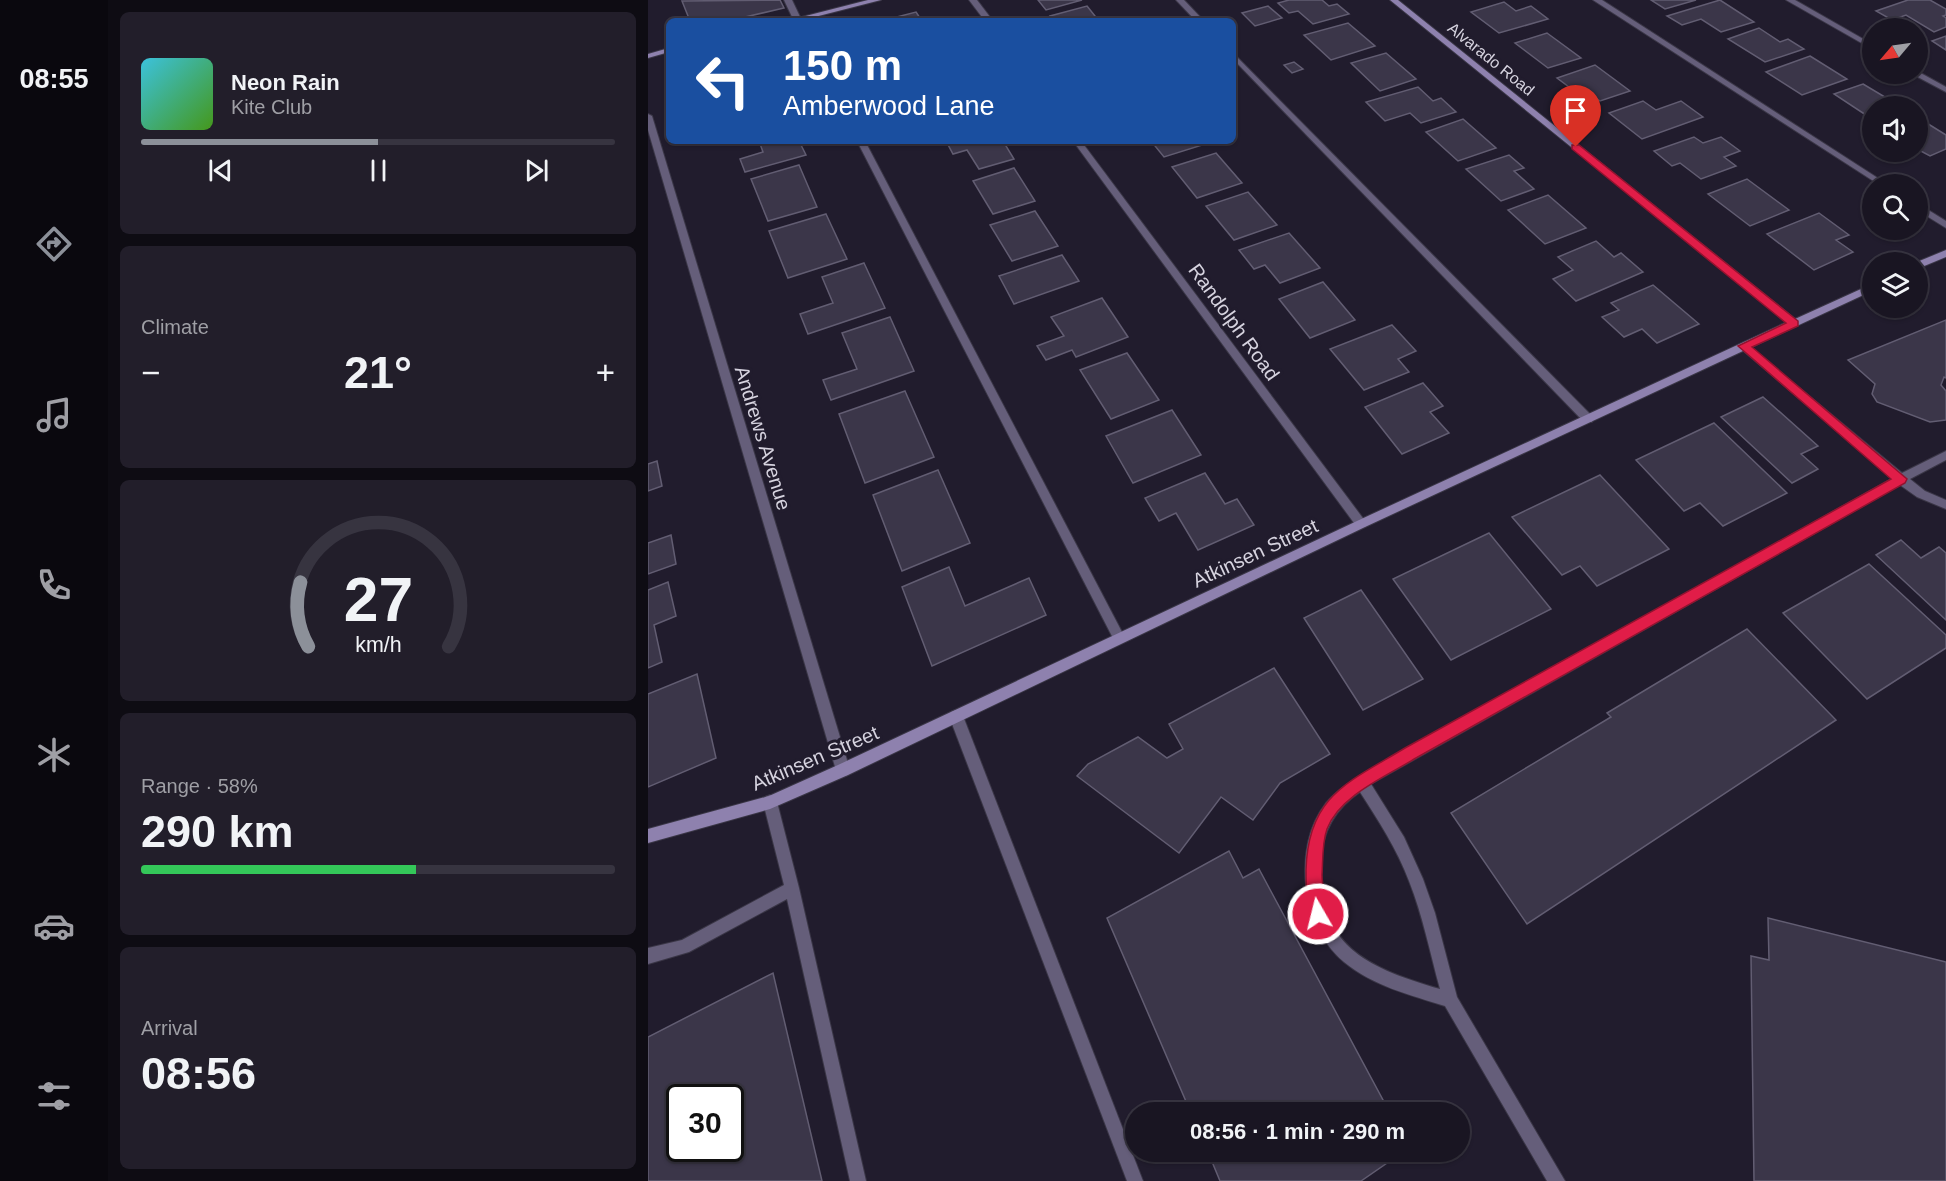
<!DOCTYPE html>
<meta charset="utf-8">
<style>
body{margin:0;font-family:Arial,sans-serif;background:#221e2a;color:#f1f3f6;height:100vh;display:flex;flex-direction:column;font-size:22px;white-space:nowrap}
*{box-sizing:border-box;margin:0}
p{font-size:20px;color:#9f9fa5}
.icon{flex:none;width:33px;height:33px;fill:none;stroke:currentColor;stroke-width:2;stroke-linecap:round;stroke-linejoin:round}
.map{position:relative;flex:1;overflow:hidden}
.side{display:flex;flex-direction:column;gap:12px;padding:12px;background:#0e0c13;width:540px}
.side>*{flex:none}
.banner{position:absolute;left:18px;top:18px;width:570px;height:126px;border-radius:9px;box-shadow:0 2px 4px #0004,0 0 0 2px #373440;background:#1a4fa0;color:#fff;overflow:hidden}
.needle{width:39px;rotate:241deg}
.tools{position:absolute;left:1214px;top:18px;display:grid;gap:12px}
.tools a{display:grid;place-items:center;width:66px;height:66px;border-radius:50%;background:#191522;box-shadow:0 2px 4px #0004,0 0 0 2px #373440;font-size:30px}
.speed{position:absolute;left:18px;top:1084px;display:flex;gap:12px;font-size:30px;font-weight:700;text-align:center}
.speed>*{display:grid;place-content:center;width:78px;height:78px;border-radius:50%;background:#191522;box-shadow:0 2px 4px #0004,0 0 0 2px #373440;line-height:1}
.speed .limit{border:3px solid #111;border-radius:9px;background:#fff;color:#111}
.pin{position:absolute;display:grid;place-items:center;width:51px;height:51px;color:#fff;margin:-62px -26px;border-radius:50% 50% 50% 0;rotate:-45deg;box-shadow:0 0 6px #0007}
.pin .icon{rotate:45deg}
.me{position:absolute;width:66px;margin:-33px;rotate:352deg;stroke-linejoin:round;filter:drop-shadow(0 0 4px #0008)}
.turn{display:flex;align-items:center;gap:21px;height:126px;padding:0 18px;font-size:27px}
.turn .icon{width:78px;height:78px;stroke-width:2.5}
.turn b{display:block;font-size:42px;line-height:51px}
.big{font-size:45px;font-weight:600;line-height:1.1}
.side .widget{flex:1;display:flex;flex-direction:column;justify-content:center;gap:9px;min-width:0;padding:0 21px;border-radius:9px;background:#221e2a}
.side .dial{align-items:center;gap:0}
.dial svg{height:156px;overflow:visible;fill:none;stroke:#373440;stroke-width:7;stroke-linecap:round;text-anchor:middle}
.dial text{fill:#f1f3f6;stroke:none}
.song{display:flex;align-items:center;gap:18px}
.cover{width:72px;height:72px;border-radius:9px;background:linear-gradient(135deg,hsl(190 70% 55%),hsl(100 70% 35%))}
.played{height:6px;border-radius:3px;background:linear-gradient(90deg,#8c9099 50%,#373440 50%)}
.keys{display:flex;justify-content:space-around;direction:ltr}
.heat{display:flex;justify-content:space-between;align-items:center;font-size:33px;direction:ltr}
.charge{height:9px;border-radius:4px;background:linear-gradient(90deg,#34c759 58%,#373440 0)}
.trip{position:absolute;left:477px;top:1102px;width:345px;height:60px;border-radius:30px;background:#191522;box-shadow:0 2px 4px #0004,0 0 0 2px #373440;font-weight:600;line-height:60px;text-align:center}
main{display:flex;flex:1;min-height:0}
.tab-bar{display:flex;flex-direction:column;width:108px;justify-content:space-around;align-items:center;background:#0a080e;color:#9f9fa5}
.tab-bar .icon{width:42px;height:42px}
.tab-bar .on{color:#8c9099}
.tab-bar b{font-size:27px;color:#f1f3f6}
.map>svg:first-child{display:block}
.building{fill:#3b3649;stroke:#625d72;stroke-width:1.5;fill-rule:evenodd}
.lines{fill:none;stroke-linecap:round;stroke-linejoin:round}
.lane-casing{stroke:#3a3646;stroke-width:2}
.street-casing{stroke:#3a3646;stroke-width:2}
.secondary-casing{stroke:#3a3646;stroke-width:2}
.lane{fill:#655e7a;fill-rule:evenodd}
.street{fill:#655e7a;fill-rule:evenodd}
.secondary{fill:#8e81ae;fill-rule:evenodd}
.route{fill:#e11d48;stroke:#92132f;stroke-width:1.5}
.labels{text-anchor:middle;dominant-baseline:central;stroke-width:6;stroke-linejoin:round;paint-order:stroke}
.far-street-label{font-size:16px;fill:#d6d3df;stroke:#211c2d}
.street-label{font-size:20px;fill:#d6d3df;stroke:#211c2d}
</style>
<main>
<nav class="tab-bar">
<b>08:55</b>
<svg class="icon on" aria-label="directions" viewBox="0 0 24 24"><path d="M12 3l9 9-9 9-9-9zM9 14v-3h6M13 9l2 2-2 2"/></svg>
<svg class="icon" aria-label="music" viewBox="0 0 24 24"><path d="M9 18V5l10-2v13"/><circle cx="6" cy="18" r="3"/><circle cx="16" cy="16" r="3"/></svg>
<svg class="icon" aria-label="phone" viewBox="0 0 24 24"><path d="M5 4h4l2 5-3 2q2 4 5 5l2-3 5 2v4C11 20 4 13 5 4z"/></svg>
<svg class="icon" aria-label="climate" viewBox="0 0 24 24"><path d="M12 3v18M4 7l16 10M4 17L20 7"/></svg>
<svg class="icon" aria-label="car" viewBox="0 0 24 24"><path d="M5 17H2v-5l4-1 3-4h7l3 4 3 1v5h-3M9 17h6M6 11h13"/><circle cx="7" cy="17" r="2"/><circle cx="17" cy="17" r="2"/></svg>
<svg class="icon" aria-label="filters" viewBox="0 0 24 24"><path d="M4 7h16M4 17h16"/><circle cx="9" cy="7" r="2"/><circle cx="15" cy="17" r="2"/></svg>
</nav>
<section class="side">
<div class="widget">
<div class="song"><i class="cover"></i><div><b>Neon Rain</b><p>Kite Club</p></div></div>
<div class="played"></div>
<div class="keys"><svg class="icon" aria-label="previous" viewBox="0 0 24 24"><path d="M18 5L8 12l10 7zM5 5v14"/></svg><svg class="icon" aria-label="pause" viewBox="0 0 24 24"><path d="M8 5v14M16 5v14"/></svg><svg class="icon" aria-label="next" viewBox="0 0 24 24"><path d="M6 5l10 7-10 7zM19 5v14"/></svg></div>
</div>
<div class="widget"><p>Climate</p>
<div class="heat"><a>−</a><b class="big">21°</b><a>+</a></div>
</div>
<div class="widget dial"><svg viewBox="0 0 100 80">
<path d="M14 69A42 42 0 1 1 86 69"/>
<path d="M14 69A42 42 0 0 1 10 36" stroke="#8c9099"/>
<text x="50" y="56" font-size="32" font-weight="700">27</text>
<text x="50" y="72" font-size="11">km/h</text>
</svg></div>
<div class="widget"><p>Range · 58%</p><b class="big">290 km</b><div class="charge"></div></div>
<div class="widget"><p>Arrival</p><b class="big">08:56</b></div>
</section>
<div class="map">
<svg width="1298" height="1181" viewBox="0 0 1298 1181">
<rect width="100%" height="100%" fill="#211c2d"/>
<!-- building -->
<g class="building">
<polygon points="132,0 136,8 80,21 42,21 34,1"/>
<polygon points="390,0 434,0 398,10"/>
<polygon points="641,0 674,0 681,6 689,4 701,14 665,24 650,11 641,13 630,3"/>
<polygon points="1003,0 1048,0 1017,9"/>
<polygon points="1072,0 1106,22 1073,32 1053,19 1034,25 1019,16"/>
<polygon points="1260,0 1282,0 1298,9 1298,15 1295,16 1298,18 1298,27 1286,32 1258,15 1244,20 1228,11"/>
<polygon points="856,2 868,11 883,6 900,19 851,33 823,12"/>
<polygon points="439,6 451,21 406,21 402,16"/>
<polygon points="620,6 634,18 607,26 594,13"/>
<polygon points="268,12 274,21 233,21"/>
<polygon points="700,23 727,46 683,60 656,35"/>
<polygon points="1111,28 1132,42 1140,39 1156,49 1117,62 1080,39"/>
<polygon points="899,33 933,58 900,68 867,43"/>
<polygon points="1298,36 1298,50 1284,41"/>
<polygon points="738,53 768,79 732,91 703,63"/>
<polygon points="1162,56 1199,79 1154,95 1118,72"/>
<polygon points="646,62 655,69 644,73 636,65"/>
<polygon points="947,65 982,91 952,101 933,87 925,90 909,78"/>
<polygon points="1215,84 1252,106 1224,106 1224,119 1186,94"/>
<polygon points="770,87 785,101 793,98 808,112 773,123 762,113 737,121 718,102"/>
<polygon points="995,101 1008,110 1033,101 1055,117 994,139 961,113"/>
<polygon points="1269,117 1298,135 1298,149 1282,156 1269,149"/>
<polygon points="815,119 848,148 810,161 778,132"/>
<polygon points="1046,137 1055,143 1073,137 1092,151 1076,157 1088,166 1053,179 1032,163 1024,166 1006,151"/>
<polygon points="111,141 151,141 158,155 97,172 92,159 115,152"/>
<polygon points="298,141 355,141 366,159 331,169 319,150 305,154"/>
<polygon points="503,141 563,141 564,142 516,157"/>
<polygon points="568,153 594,183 549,198 524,167"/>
<polygon points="861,155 876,168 866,171 886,189 853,201 818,169"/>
<polygon points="151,165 169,207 120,221 103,179"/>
<polygon points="366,168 387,201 345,214 325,181"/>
<polygon points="1099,179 1141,210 1102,226 1060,194"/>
<polygon points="600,192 629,225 586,240 558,206"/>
<polygon points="900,195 938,228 897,244 860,210"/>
<polygon points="387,211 410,246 364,261 342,225"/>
<polygon points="1171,213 1201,235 1188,240 1205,252 1166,270 1119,234"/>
<polygon points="178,214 199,259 140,278 121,231"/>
<polygon points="641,233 672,268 632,283 617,265 606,269 591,250"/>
<polygon points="948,241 966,257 973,253 995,272 928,301 905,279 925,270 910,257"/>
<polygon points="414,255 431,281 366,304 351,276"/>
<polygon points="216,263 237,308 160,334 152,314 185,303 174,277"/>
<polygon points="675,282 707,320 662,338 631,299"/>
<polygon points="1005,285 1051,324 1009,343 994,329 976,337 954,317 971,310 963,303"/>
<polygon points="454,298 480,337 428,357 424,350 398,360 389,346 416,336 403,317"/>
<polygon points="242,317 266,371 183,400 175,380 209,369 194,333"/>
<polygon points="1298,320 1298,378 1296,377 1293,385 1298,391 1298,420 1282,422 1229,402 1224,394 1227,384 1200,360"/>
<polygon points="744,325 768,351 750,359 761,372 716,390 682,349"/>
<polygon points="479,353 511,400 463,419 432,370"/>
<polygon points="775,383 795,406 782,412 801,433 754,454 717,407"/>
<polygon points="257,391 286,457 217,483 191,414"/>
<polygon points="1115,397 1170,446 1153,454 1170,469 1144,483 1073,417"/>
<polygon points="524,410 553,455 485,483 458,436"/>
<polygon points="1066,423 1139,493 1075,526 1052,503 1036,511 988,460"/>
<polygon points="9,461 14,486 0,491 0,464"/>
<polygon points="290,470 322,543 254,571 225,495"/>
<polygon points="557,473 577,504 589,499 606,525 550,550 528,513 511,521 497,498"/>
<polygon points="952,475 1021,549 949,586 932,566 914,575 864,517"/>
<polygon points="841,533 903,609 803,660 745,579"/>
<polygon points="23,535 28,564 0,574 0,543"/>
<polygon points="1253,540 1273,558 1291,547 1298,553 1298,620 1228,555"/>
<polygon points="1221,564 1298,635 1298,648 1219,699 1135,613"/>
<polygon points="301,567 317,606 381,578 398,615 284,666 254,587"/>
<polygon points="20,582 28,616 6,625 14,662 0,668 0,590"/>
<polygon points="713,590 775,679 715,710 656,618"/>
<polygon points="1099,629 1188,720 879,924 803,813 963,717 959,713"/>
<polygon points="626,668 682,754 632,783 605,820 573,797 531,853 429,776 440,764 490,737 519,758 535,749 521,724"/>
<polygon points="49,674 68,758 0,787 0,694"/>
<polygon points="581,851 595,878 611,869 742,1113 543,1113 459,918"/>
<polygon points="1120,918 1298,962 1298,1181 1106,1181 1103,956 1121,960"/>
<path d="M125 973 174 1181H0V1037ZM32 1098H82V1149H32Z"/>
<polygon points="560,1152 755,1152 713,1181 572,1181"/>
</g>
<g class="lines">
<!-- lane casing -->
<g class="lane-casing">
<g id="lane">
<polygon points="136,0 144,0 154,21 146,21"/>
<polygon points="528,0 536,0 556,21 548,21"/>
<polygon points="945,0 954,0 1239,184 1230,184"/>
<polygon points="585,53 944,416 945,419 944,422 936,422 585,59"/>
<polygon points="209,141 217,141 475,634 477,638 475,642 471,643 467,642"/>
<polygon points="1269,203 1298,221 1298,228 1269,210"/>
<polygon points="308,710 313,712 315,716 495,1181 479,1181 301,716 303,712"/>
<polygon points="122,795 127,797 129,802 151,888 218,1181 202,1181 139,899 41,952 0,964 0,948 34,940 136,885 115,802 117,797"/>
</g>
</g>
<!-- street casing -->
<g class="street-casing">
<g id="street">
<polygon points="321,0 329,0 345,21 337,21"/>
<polygon points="1138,0 1147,0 1224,44 1224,49"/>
<polygon points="1269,71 1298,87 1298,92 1266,75 1269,74"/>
<polygon points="0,114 4,116 202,770 200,775 195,776 190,775 188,770 0,130"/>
<polygon points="425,141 433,141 717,521 719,524 717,527 709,527"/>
<path d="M1096 342 1254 473 1298 451V460L1262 479 1277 491 1298 500V509L1269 497 1252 485 723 784 756 837 775 879 787 913 809 997 917 1181H899L797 1006C762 995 725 986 696 962 654 927 643 848 678 803 688 791 701 783 714 775L1245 478 1092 348 1091 346ZM712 792C730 820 749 849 761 881 775 916 782 953 792 989 720 968 668 946 673 861 674 831 687 809 712 792Z"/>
</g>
</g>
<!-- secondary casing -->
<g class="secondary-casing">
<g id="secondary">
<polygon points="220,0 233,0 151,21 138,21"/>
<polygon points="742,0 750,0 1147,319 1224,284 1224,291 717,527 200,775 122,809 0,843 0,829 121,796 190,765 709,521 1139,322"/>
<polygon points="21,48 21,52 0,58 0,54"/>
<polygon points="1298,250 1298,257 1269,269 1269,262"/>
</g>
</g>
<!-- lane -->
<use href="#lane" class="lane"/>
<!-- street -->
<use href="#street" class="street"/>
<!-- secondary -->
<use href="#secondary" class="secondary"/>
</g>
<!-- route -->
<path class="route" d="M924 145H931L1150 321V326L1104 347 1259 479 1257 483 768 758C739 776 692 795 679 829 674 843 675 860 674 875 674 889 682 907 676 920L670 923 665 920C658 905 658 886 658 870 660 795 701 782 757 748L1243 479 1090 346 1138 323 924 149Z"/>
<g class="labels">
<!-- far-street labels -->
<g class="far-street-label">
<text transform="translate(843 59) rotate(39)">Alvarado Road</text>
</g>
<!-- street labels -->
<g class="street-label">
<text transform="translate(586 322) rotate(54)">Randolph Road</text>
<text transform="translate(115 438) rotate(73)">Andrews Avenue</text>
<text transform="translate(607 553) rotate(-25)">Atkinsen Street</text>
<text transform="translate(167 758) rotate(-23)">Atkinsen Street</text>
</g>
</g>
</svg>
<div class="tools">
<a><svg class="needle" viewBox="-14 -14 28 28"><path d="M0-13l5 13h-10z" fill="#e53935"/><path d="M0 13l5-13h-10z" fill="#9f9fa5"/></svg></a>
<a><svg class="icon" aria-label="sound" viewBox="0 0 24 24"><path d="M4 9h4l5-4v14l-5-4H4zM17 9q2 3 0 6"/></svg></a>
<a><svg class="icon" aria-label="search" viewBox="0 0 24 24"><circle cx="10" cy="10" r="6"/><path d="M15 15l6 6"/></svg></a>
<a><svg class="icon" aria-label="layers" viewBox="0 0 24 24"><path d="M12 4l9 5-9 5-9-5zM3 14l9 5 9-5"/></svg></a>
</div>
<div class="speed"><div class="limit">30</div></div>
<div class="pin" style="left:928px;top:147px;background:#d93025"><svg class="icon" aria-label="arrive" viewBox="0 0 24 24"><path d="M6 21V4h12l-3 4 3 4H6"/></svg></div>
<svg class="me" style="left:670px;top:914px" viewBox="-20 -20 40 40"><circle r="17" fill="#e11d48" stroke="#fff" stroke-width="3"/><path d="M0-11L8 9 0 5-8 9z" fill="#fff"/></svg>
<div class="trip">08:56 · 1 min · 290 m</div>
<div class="banner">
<div class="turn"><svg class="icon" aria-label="left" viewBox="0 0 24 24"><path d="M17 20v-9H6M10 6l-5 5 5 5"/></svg><div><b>150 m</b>Amberwood Lane</div></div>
</div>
</div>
</main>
